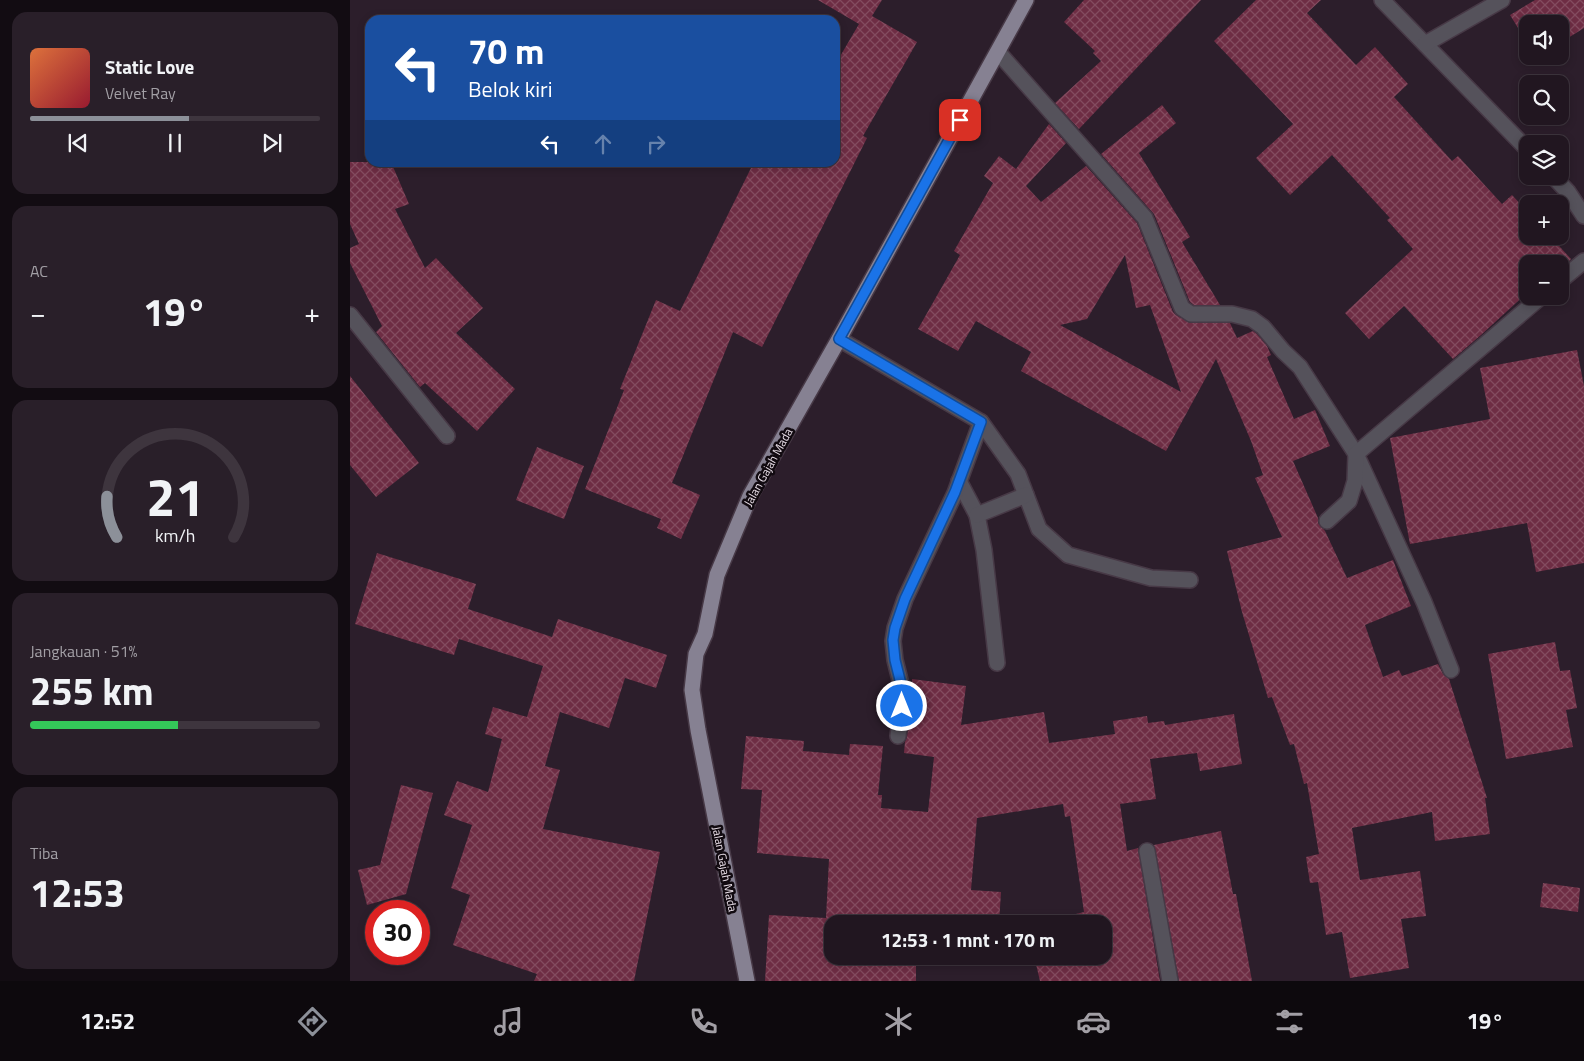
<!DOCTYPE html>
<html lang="id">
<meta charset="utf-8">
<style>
body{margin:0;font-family:"Titillium Web",sans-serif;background:#291f29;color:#f1f3f6;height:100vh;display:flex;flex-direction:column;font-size:19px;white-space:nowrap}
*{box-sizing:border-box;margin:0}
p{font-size:16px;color:#a29fa5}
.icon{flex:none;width:28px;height:28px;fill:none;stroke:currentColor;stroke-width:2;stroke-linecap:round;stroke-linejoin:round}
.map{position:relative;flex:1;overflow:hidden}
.panel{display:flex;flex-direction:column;gap:12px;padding:12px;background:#120c12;width:350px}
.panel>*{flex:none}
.hud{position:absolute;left:15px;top:15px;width:475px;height:152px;border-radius:15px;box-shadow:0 2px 8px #0003,0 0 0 1px #3e353e;background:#1a4fa0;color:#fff;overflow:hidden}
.fabs{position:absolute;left:1169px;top:15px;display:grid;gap:10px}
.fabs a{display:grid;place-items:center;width:50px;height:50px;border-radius:10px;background:#211620;box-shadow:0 2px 8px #0003,0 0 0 1px #3e353e;font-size:25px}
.speed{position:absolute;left:15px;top:900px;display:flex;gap:10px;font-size:25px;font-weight:700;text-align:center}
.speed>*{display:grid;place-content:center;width:65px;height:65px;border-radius:50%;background:#211620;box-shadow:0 2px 8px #0003,0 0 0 1px #3e353e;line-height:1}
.speed .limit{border:8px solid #d22;background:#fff;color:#111}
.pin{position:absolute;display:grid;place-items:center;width:42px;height:42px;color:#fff;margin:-21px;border-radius:10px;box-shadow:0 2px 8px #0006}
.me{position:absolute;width:55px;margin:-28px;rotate:0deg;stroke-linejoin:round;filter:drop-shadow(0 0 4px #0008)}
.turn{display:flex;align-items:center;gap:18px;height:105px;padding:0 20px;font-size:22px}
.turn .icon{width:65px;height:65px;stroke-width:2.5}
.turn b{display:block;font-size:35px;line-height:42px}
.lanes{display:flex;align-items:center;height:48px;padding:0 20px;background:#0003;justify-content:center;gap:25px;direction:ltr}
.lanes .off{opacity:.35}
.big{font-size:38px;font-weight:700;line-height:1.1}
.panel .widget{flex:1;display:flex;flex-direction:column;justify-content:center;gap:8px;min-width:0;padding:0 18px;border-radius:15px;background:#291f29}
.panel .dial{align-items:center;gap:0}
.dial svg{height:130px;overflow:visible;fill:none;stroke:#3e353e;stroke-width:7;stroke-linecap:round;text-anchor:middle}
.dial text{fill:#f1f3f6;stroke:none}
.song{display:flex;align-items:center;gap:15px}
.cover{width:60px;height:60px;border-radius:8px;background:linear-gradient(135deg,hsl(20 70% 55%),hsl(350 70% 35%))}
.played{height:5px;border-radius:2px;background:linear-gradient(90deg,#8c9099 55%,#3e353e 55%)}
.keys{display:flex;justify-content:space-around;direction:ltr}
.heat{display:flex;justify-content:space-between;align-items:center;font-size:28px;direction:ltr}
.charge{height:8px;border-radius:4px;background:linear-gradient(90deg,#34c759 51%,#3e353e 0)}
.trip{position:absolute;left:474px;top:915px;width:288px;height:50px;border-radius:15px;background:#211620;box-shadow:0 2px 8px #0003,0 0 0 1px #3e353e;font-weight:700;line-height:50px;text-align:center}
.menu{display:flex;height:80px;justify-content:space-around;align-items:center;background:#0d090d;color:#a29fa5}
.menu .icon{width:35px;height:35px}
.menu .active{color:#8c9099}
.menu b{font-size:22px;color:#f1f3f6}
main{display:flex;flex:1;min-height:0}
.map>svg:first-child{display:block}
.building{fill:url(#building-cross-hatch);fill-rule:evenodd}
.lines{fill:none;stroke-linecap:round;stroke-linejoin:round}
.minor-casing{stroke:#473946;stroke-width:18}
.major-casing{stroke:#473946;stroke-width:18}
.minor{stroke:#55525b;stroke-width:15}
.major{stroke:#868192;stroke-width:15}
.route-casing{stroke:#114b97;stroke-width:12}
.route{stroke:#1a73e8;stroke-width:9}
.labels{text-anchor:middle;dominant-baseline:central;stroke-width:5;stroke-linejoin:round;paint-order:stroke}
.street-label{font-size:12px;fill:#ece2eb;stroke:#110a10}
</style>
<main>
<section class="panel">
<div class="widget">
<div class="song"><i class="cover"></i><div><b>Static Love</b><p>Velvet Ray</p></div></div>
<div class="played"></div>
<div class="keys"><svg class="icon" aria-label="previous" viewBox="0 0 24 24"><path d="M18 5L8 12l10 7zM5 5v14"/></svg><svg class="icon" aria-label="pause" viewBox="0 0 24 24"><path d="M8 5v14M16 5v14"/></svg><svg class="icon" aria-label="next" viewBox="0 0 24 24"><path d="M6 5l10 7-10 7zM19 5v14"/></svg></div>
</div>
<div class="widget"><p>AC</p>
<div class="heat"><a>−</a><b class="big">19°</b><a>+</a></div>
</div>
<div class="widget dial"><svg viewBox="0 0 100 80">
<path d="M14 69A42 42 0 1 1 86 69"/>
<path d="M14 69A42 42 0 0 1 8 44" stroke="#8c9099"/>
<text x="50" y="56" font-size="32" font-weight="700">21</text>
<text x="50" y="72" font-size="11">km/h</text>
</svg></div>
<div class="widget"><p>Jangkauan · 51%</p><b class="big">255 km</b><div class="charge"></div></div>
<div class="widget"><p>Tiba</p><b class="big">12:53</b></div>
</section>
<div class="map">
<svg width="1234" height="981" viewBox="0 0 1234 981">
<defs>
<pattern id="building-cross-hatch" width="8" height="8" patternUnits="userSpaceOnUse" patternTransform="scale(1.25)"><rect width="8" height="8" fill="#6e2d44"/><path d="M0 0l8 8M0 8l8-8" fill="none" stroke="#834b5f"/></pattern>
</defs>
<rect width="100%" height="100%" fill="#2c1e2b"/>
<!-- building -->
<g class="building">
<polygon points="468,0 532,0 522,16 567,42 513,136 517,138 412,347 383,332 322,483 350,495 331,539 307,528 311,519 235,489 274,390 270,389 306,300 330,311 404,162 485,162 485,65 509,24"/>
<polygon points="734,0 851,0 729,129 705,103 751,61 743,53 745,51 714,22"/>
<polygon points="906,0 971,0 957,13 1006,65 1025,47 1058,84 1044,97 1102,161 1108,156 1152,204 1162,195 1178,212 1178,236 1200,236 1221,259 1216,264 1178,264 1178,292 1131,335 1103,359 1054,306 1019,339 995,313 1063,249 1037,220 1040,218 982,155 940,195 906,158 943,124 864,41"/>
<polygon points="1185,0 1234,0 1234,28 1210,43 1210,24 1178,24 1178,44 1160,15"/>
<polygon points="812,105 826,123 789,153 840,237 832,242 870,305 844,305 840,302 804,214 751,154"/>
<path d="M699 124 716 143 676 186 691 202 736 166 787 223 823 312 826 315 840 323H880L887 338 903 331 907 334 917 346 921 355 917 357 944 419 965 410 980 446 943 461 968 518V523L975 531 997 578 1043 560 1061 606 1015 625 1033 677 1049 670 1052 676 1088 664 1093 674 1099 679 1137 798H1135L1140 834 1085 841 1082 812 1002 828 1010 880 1070 871 1076 916 1051 919 1059 968 1000 978 992 932 976 935 968 882 960 883 956 857 969 854 957 783 954 784 944 744 940 745 922 697 918 698 892 612 877 551 932 537 905 478 913 475 901 441 866 359 816 451 671 371 681 352 626 321 608 351 568 329 610 255 604 251 643 183 634 176 649 156 666 169ZM775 255 786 308 800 305 831 392 710 325 737 319Z"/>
<polygon points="0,162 41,162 59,204 45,209 75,268 86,258 133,308 106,333 165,389 127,431 75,383 70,387 26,332 32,326 0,263 0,248 9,244 0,224"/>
<polygon points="1227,350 1234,386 1234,563 1186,572 1177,523 1060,544 1040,438 1140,419 1130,368"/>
<polygon points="0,376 69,463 26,497 0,465"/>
<polygon points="187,447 234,466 214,519 166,500"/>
<polygon points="27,553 126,584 118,609 202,637 208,619 317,655 306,688 275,678 259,728 210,712 195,766 210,770 193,829 310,852 284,981 184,981 187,974 103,945 120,895 101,888 122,825 94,815 107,781 138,792 152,739 135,734 143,707 177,717 193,666 109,639 104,655 5,624"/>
<polygon points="1205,642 1210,671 1220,670 1227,708 1216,710 1223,747 1156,759 1138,654"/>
<polygon points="562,679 616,686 611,725 694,712 699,743 765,734 763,721 797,716 798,723 814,721 815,725 884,714 892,764 850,771 847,753 800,759 806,799 770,804 777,851 788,848 810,981 690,981 684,956 752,956 752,924 686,924 734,912 720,816 715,817 713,804 627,818 621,890 651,892 649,924 482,924 482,956 566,956 566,981 415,981 419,915 476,918 479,859 407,853 412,790 391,789 396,736 454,741 453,751 499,755 500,744 533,746 528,795 532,795 531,808 578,812 584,757 554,753 555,742 557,737 562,693"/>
<polygon points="51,785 83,793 56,894 17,905 8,870 30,865"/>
<polygon points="871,831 883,894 886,894 902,981 829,981 804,845"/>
<polygon points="1193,883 1230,888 1228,912 1190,907"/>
</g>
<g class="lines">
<!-- minor casing -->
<g class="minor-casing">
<g id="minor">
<polyline points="1032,0 1178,150"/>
<polyline points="1075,44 1152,0"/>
<polyline points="648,52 795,218 832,308 841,314 882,314 902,319 913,327 933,351 950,367 1006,454 1074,602 1101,670"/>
<polyline points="1203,176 1218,192 1234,216"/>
<polyline points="1210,281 1234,261"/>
<polyline points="0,315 97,436"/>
<polyline points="489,339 631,422 668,474 689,529 718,555 801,578 840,580"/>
<polyline points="609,481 627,515 634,550 647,663"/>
<polyline points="627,515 676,495"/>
<polyline points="977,521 999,501 1005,481 1006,454 1192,296"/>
<polyline points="548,736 553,692 545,660 543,641 545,628 555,599 605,493 631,422"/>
<polyline points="797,851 820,981"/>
</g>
</g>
<!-- major casing -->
<g class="major-casing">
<polyline id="major" points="397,981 348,730 342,690 346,654 355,634 367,575 400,496 489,339 676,0"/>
</g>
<!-- minor -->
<use href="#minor" class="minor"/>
<!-- major -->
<use href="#major" class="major"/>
</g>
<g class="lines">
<!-- route casing -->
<g class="route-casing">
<polyline id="route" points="552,706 553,692 545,660 543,640 545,628 555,599 605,492 631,422 489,339 610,120"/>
</g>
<!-- route -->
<use href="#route" class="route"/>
</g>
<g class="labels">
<!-- street labels -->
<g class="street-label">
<text transform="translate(418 467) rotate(-61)">Jalan Gajah Mada</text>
<text transform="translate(375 869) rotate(79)">Jalan Gajah Mada</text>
</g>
</g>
</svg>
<div class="fabs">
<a><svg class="icon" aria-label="sound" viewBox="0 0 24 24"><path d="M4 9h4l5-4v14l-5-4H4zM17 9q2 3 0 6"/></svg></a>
<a><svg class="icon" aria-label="search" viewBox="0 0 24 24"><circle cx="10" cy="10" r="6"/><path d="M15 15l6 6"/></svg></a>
<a><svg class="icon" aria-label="layers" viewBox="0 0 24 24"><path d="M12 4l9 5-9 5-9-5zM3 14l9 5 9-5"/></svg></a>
<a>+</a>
<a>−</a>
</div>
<div class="speed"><div class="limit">30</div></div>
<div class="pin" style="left:610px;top:120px;background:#d93025"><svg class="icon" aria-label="arrive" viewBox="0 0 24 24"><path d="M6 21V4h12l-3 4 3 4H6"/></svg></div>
<svg class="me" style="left:552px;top:706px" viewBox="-20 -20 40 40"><circle r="17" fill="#1a73e8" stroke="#fff" stroke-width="3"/><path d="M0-11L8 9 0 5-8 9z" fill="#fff"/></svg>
<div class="trip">12:53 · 1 mnt · 170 m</div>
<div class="hud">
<div class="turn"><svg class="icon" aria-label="left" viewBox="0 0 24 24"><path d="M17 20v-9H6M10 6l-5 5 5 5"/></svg><div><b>70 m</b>Belok kiri</div></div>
<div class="lanes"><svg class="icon" aria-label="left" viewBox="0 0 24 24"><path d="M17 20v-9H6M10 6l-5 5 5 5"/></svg><svg class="icon off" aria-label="ahead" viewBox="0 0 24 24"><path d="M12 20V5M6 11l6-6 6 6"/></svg><svg class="icon off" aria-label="right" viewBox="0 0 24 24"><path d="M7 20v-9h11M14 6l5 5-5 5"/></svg></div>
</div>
</div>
</main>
<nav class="menu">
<b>12:52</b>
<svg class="icon active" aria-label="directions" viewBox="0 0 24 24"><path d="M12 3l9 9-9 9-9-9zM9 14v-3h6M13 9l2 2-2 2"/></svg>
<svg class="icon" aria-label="music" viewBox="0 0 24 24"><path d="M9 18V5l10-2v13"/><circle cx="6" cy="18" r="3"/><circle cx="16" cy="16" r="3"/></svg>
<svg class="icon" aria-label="phone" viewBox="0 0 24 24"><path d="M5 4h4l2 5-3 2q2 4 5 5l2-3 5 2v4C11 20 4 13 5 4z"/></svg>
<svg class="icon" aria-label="climate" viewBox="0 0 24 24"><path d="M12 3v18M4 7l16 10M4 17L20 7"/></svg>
<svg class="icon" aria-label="car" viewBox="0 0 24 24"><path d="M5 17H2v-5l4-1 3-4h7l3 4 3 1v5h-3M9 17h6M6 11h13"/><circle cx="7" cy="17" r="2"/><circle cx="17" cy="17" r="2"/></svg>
<svg class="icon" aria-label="filters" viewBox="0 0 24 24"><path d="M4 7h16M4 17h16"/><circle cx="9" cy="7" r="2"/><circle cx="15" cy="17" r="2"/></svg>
<b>19°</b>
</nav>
